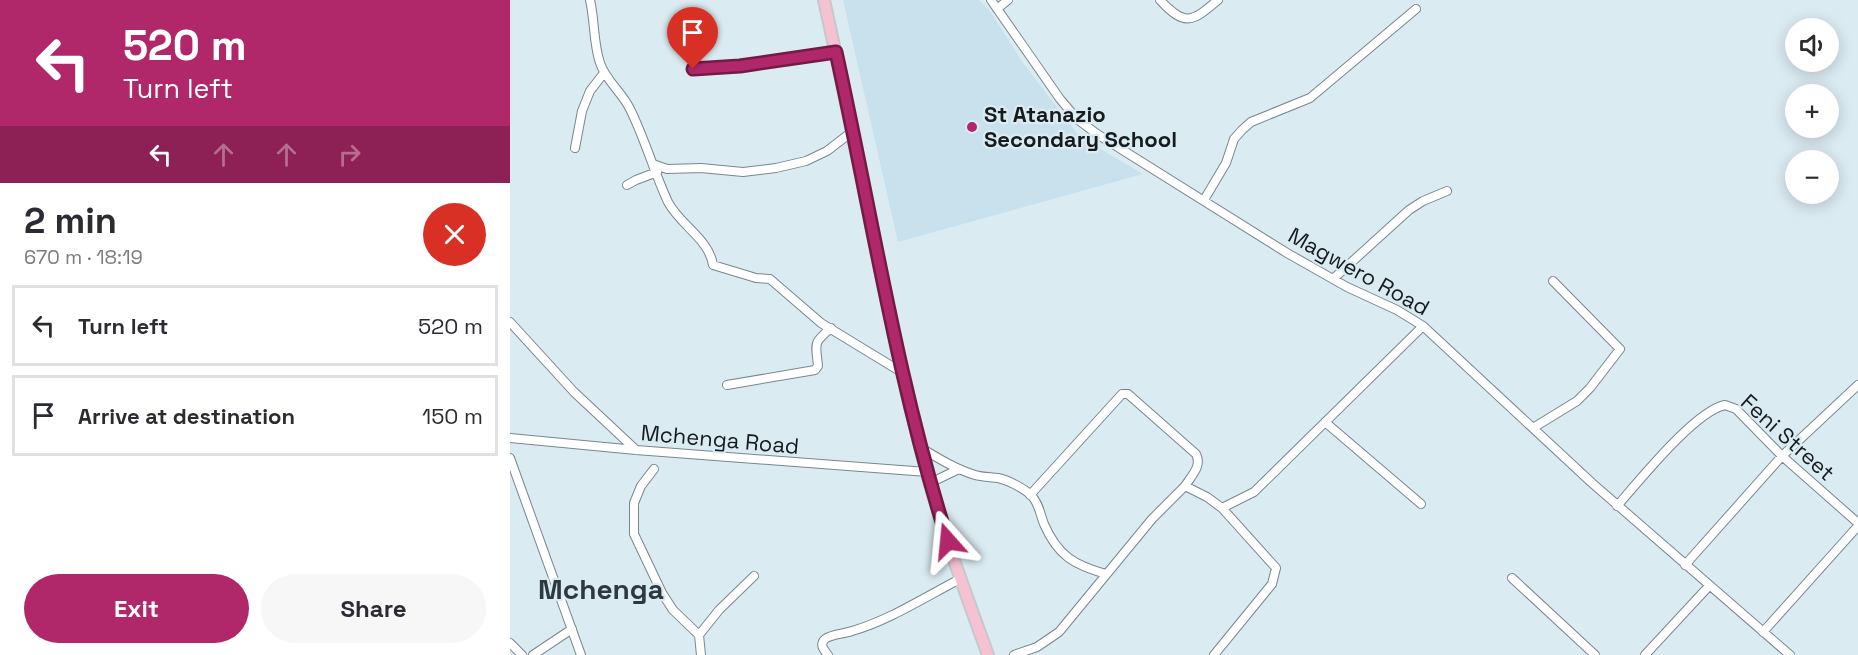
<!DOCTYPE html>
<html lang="en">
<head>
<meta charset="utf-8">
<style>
  :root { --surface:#fff; --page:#f7f7f7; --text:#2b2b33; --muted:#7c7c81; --line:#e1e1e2; --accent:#b1286a }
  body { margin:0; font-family:"Space Grotesk",sans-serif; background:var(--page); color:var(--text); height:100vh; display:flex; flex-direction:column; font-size:22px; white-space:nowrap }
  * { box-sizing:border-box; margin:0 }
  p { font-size:20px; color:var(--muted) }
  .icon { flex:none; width:33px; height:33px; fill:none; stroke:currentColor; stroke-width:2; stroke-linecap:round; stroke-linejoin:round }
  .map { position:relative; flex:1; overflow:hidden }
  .side { display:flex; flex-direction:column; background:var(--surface); width:510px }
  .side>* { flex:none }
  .banner { background:#b1286a; color:#fff; overflow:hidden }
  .buttons { position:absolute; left:1275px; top:18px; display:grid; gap:12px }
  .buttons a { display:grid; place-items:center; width:54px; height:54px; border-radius:50%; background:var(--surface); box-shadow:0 3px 15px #0003; font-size:30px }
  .pin { position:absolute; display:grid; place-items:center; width:51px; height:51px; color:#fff; margin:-62px -26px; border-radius:50% 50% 50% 0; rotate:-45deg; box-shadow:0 0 6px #0007 }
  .pin .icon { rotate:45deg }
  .me { position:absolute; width:66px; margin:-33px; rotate:342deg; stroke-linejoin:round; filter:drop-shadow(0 0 4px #0008) }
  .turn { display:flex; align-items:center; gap:21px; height:126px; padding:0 24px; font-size:27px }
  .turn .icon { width:78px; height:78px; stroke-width:2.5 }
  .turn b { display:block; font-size:42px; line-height:51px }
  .lanes { display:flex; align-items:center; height:57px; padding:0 24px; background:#0003; justify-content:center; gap:30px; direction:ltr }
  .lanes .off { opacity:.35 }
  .round { display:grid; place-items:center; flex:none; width:63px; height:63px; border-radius:32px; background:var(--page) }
  .overview { display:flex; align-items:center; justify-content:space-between; height:102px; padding:0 24px }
  h1 { font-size:36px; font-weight:700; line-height:45px }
  .action { display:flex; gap:12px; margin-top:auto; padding:12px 24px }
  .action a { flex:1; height:69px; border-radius:36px; background:var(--accent); color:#fff; font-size:24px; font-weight:700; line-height:69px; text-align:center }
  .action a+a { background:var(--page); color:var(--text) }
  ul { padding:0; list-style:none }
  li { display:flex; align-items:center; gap:18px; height:81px; margin:0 12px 9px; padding:0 12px; border:3px solid var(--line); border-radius:0px }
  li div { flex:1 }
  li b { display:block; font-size:22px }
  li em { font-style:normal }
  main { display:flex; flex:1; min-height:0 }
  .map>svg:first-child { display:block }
  .built { fill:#c9e1ec }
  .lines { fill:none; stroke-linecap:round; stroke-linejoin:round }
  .minor-casing { stroke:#78878d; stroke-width:10 }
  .highway-casing { stroke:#c7c8c9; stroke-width:14 }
  .minor { stroke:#fff; stroke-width:8 }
  .highway { stroke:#f6c1d3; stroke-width:10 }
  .route-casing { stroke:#731a45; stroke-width:15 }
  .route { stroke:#b1286a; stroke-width:10 }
  .poi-dot { fill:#b1286a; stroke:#dbebf2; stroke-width:2 }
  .labels { text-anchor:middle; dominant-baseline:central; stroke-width:4.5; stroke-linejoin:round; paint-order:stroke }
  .poi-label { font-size:22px; font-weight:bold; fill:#151b1e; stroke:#dbebf2; text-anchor:start }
  .street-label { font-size:22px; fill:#151b1e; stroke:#dbebf2 }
  .district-label { font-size:28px; font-weight:bold; fill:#2d393f; stroke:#dbebf2 }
</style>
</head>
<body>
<main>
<section class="side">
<div class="banner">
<div class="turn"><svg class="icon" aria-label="left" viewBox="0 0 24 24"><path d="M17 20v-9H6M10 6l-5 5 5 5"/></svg><div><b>520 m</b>Turn left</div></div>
<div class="lanes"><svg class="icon" aria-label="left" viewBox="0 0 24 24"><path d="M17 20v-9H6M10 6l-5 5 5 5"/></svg><svg class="icon off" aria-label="ahead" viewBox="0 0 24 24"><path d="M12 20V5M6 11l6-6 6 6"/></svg><svg class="icon off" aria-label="ahead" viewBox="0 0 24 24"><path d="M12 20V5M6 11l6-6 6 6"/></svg><svg class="icon off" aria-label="right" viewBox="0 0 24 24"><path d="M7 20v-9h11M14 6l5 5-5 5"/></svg></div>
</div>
<div class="overview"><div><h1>2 min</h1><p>670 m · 18:19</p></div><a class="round" style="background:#d93025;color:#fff"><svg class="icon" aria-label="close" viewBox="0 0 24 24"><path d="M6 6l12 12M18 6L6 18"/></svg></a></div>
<ul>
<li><svg class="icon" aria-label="left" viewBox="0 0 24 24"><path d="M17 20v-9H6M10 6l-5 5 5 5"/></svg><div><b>Turn left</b></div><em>520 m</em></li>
<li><svg class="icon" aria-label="arrive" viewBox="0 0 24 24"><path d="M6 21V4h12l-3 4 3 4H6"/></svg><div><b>Arrive at destination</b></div><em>150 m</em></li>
</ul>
<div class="action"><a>Exit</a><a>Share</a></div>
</section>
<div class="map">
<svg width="1348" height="655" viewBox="0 0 1348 655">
  <rect width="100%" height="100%" fill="#dbebf2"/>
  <path class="built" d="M333 0H469L480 11 513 63 570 137 633 174 388 242Z"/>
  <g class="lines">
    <g class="minor-casing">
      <path id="minor" d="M80 0C85 21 83 42 90 63 96 81 112 92 120 109 135 139 144 172 158 202 170 225 199 239 203 265L246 278 260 279 311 323 393 373
        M481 0 550 99 567 119 587 134 777 253 837 287 887 310 913 326 1082 483 1280 655
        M650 0C675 27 682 22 708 0
        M487 9 498 0
        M183 69 230 66 326 52
        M65 148 72 111 80 91 94 73
        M143 164 157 169 191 168 233 172 266 168 296 161 317 151 343 131
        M117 185 126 180 147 172
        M694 200 716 163 724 139 732 130 741 122 800 98 906 9
        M823 279 899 210 913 201 937 191
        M0 322 64 392 126 450
        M217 385 305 370 308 366C306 343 302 344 321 328
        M815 422 911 504
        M1023 428 1067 401 1080 388 1110 349 1043 281
        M0 438 126 450 417 472
        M411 448C428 458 445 469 465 475 472 477 480 477 488 478 498 480 513 488 521 495 529 503 530 514 534 524 548 556 564 565 596 574
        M0 458 71 655
        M144 469 131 486 124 503V534L152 593 163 610 189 635
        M420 483 449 469
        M520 495 612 394H618L686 454C692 466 682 475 675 486
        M1107 506C1129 481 1185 411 1215 405L1226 409 1272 456 1348 523
        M1175 565 1272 456 1348 385
        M1002 578 1085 655
        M1253 632 1348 526
        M0 643 12 655
        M23 655 62 629
        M191 655 189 635 209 610 244 576
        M318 655C314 650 309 645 315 639 321 634 334 634 342 631 380 620 415 597 450 579
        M504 655 527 647 549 632 642 519 675 486 697 497 712 508 744 492 913 326
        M704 655 762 584 766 568 712 508
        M1135 655 1199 586"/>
    </g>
    <g class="highway-casing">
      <path id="highway" d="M314 0C349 157 376 315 416 470 433 533 456 594 478 655"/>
    </g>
    <use href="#minor" class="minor"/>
    <use href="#highway" class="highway"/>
  </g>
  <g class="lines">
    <g class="route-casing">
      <path id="route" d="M183 69 230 66 326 52C362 215 387 382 438 541"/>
    </g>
    <use href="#route" class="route"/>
  </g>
  <circle class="poi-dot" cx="462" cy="127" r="6"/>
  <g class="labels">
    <g class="poi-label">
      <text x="474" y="114">St Atanazio<tspan x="474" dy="25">Secondary School</tspan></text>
    </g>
    <g class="street-label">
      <text transform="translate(849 271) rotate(29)">Magwero Road</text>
      <text transform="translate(1278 437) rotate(42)">Feni Street</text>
      <text transform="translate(210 439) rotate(5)">Mchenga Road</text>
    </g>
    <g class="district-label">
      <text x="91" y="589">Mchenga</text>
    </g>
  </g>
</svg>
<div class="buttons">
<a><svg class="icon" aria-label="sound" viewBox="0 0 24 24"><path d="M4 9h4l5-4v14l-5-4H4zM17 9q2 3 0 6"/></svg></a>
<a>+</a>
<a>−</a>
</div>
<div class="pin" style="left:183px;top:69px;background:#d93025"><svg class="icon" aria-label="arrive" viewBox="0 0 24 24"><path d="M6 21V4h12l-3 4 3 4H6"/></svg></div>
<svg class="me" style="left:438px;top:541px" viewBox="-20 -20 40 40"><path d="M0-17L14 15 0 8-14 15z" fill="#b1286a" stroke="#fff" stroke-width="4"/></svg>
</div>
</main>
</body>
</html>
